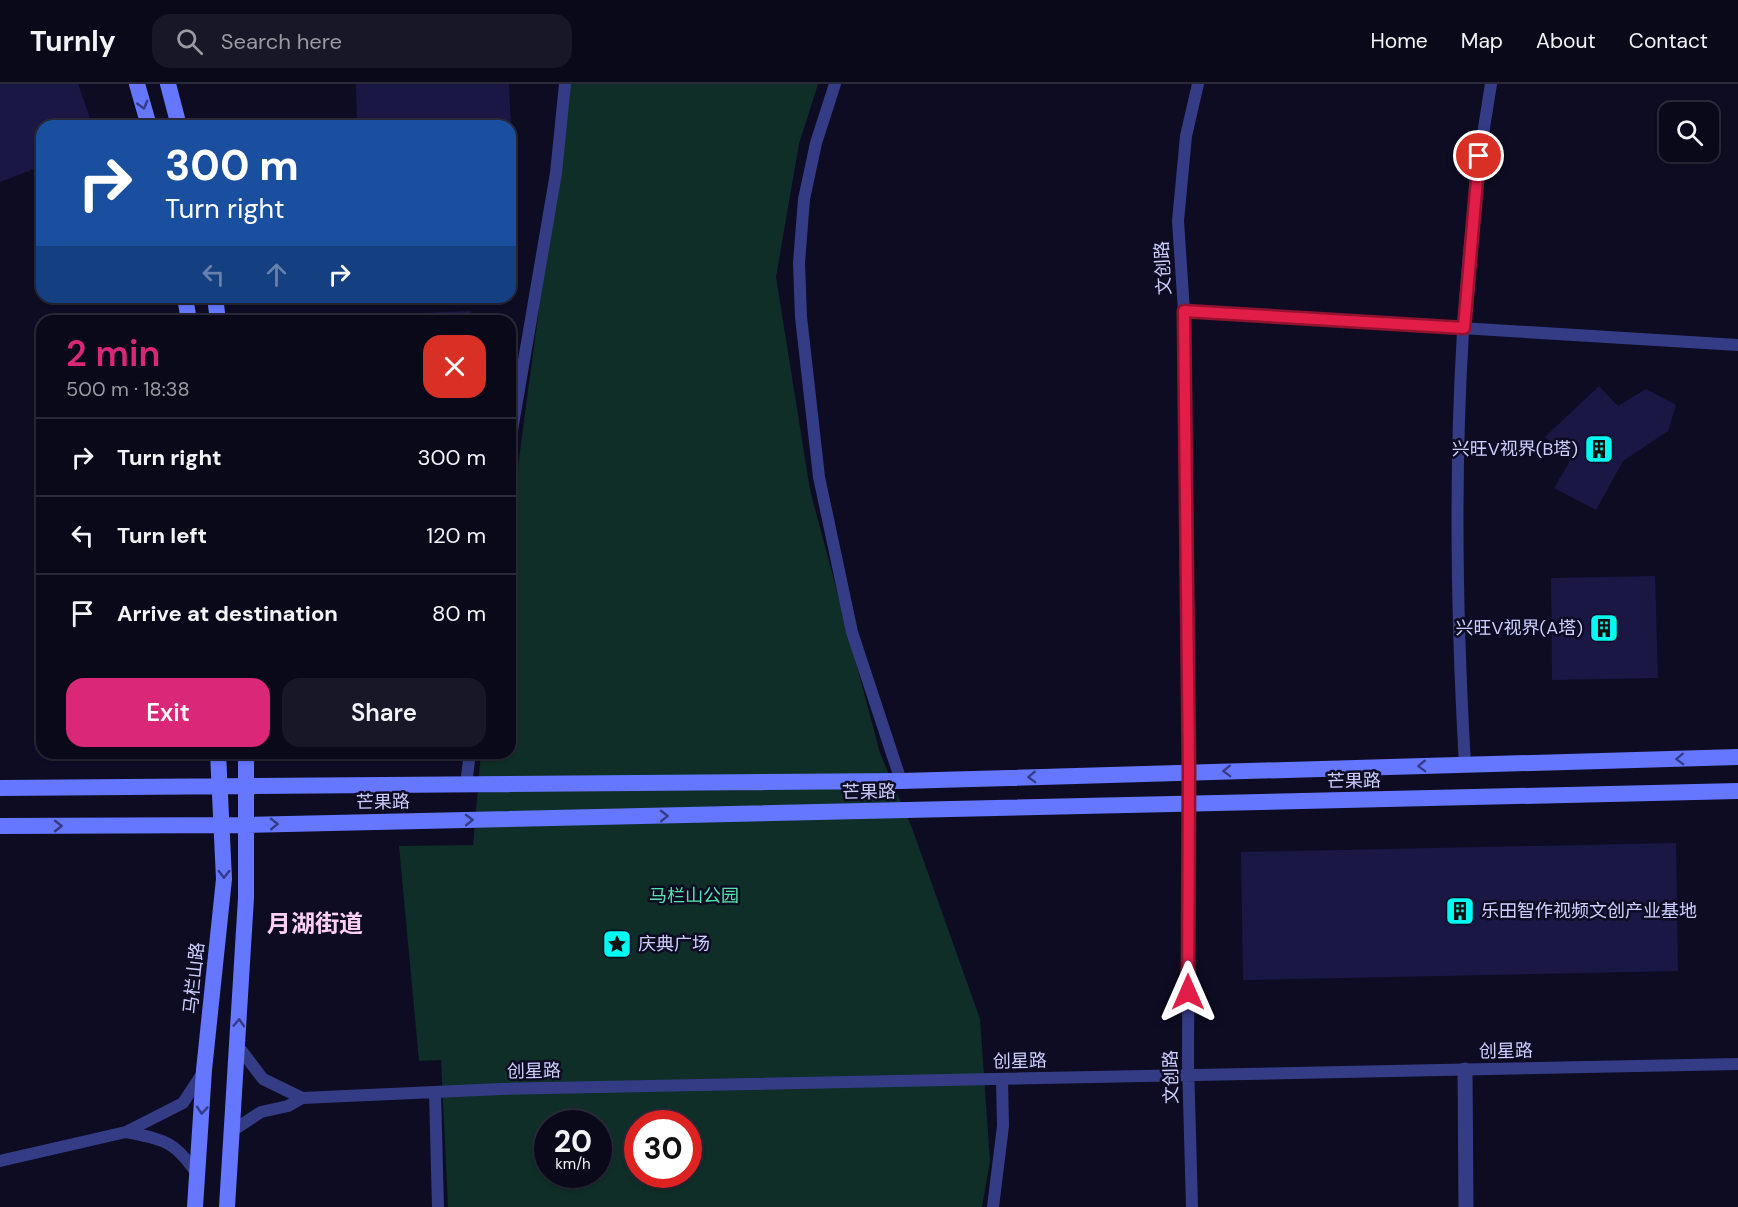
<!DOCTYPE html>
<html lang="en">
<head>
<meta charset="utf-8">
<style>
  :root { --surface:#0a091a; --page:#181727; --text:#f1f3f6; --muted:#999aa2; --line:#2a2a39; --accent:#db2777 }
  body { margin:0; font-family:"DM Sans","Noto Sans SC",sans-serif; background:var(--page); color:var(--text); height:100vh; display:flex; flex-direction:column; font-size:22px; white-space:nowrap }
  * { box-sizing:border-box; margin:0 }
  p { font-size:20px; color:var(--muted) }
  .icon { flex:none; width:33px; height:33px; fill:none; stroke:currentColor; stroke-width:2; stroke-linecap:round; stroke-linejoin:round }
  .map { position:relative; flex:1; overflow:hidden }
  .drawer { position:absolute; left:36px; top:231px; width:480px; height:444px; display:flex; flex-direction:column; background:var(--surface); border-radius:18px; box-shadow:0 2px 4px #0004,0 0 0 2px var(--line) }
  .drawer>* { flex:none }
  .banner { position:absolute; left:36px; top:36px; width:480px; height:183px; border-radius:18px; box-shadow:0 2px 4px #0004,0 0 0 2px var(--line); background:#1a4fa0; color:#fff; overflow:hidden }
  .buttons { position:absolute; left:1659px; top:18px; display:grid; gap:12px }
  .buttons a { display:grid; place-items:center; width:60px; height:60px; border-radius:12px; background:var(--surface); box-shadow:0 2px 4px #0004,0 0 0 2px var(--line); font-size:30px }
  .speed { position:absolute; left:534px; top:1026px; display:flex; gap:12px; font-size:30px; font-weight:700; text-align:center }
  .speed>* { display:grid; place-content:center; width:78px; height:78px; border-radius:50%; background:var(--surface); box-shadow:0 2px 4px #0004,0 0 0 2px var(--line); line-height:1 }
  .speed small { font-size:15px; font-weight:400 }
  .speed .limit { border:9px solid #d22; background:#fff; color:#111 }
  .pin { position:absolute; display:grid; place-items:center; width:51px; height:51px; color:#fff; margin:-26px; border:3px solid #fff; border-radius:50%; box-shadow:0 2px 6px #0007 }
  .me { position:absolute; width:66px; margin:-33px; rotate:0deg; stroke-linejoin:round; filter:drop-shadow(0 0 4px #0008) }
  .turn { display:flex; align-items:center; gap:21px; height:126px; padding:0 30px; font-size:27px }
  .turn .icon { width:78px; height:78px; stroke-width:2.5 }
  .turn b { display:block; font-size:42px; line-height:51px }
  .lanes { display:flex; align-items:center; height:57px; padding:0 30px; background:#0003; justify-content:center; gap:30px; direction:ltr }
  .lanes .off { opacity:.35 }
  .round { display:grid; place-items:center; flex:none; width:63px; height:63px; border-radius:18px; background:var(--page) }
  .overview { display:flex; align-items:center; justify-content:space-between; height:102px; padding:0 30px }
  h1 { font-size:36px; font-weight:600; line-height:45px; color:var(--accent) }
  .cta { display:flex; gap:12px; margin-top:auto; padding:12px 30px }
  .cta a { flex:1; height:69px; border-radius:18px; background:var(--accent); color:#fff; font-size:24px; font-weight:600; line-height:69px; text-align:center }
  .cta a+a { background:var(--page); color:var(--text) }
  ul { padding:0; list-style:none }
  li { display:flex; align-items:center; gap:18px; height:78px; padding:0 30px; border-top:2px solid var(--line) }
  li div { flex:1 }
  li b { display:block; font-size:22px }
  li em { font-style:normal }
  header { display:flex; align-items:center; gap:36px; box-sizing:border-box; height:84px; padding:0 30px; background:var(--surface); border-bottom:2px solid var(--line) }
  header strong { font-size:28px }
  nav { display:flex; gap:33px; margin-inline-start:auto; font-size:21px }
  .search { width:420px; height:54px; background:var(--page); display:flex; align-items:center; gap:15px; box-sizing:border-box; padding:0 21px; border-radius:18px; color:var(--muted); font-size:22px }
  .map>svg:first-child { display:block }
  .green { fill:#0f2e28; fill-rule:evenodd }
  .building { fill:#1a1745 }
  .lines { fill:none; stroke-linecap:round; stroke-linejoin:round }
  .minor { stroke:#343c86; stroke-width:12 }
  .tertiary { stroke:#343c86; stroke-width:15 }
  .secondary { stroke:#6576ff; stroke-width:16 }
  .oneway { stroke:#353c86 }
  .route-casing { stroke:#92132f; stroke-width:15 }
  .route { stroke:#e11d48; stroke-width:10 }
  .labels { text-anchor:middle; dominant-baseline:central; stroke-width:5; stroke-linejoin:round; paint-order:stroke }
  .street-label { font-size:18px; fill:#cecfff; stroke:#0d0c23 }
  .poi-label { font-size:18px; fill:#cecfff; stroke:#0d0c23; text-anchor:end }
  .park-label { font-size:18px; fill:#52e7ae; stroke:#0d0c23 }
  .district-label { font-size:24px; font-weight:bold; fill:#ffd0f4; stroke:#0d0c23 }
</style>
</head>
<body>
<header>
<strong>Turnly</strong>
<div class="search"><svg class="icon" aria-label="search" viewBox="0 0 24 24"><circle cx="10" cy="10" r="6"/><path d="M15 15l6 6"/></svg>Search here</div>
<nav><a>Home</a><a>Map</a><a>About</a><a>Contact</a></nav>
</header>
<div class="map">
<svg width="1738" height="1123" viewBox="0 0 1738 1123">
  <rect width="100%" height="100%" fill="#0d0c23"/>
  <path class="green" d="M569 0H818L799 60 776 193 810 406 880 669 912 744 980 935 990 1077 982 1123H448L441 976 419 977 399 762 473 761 481 669H510V442ZM548 1040H598V1090H548ZM638 1040H688V1090H638Z"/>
  <path class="building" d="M0 0H78L93 42H42V82L0 98Z
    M356 0H509L511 42H357Z
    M471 227V237H421V229Z
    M1599 302 1618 322 1646 305 1676 321 1668 347 1623 377 1596 426 1554 404 1570 377 1545 353Z
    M1655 492 1658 594 1552 596 1551 494Z
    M1676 759 1678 887 1243 896 1241 768Z"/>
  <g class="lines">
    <path class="minor" d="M835 0 816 59 804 115 799 179 801 233 819 393 852 548 901 697
      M1184 227 1738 261
      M510 358 556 89 565 0
      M1465 681C1452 455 1453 223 1491 0
      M466 700 470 669
      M238 962 263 995 302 1014 501 1005 1738 980
      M435 1008 438 1123
      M232 1047 261 1028 288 1022 302 1014
      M126 1048C164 1056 174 1056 197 1090
      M0 1077 126 1048 183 1019 202 990
      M993 1123 1003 1042 1002 995
      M1192 1123 1188 978 1189 688 1184 227 1178 137 1186 52 1198 0"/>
    <path class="tertiary" d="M1465 986 1466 1123"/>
    <path class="secondary" d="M137 0 149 42
      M168 0 179 42
      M185 213 189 237
      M215 213 218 237
      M0 704 901 697 1738 673
      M0 742 248 741 1738 707
      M195 1123 204 986 224 795 218 669
      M227 1123 246 814V669"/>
  </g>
  <defs><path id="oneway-chevron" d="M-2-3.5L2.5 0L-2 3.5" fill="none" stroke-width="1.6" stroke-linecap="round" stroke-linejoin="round" transform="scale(1.5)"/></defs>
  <g class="oneway">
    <use href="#oneway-chevron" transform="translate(143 21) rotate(75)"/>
    <use href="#oneway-chevron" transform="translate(1680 675) rotate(178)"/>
    <use href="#oneway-chevron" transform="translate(1422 682) rotate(178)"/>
    <use href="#oneway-chevron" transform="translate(1227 687) rotate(178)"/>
    <use href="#oneway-chevron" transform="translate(1032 693) rotate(178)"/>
    <use href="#oneway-chevron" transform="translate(664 732) rotate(-1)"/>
    <use href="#oneway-chevron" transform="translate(469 736) rotate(-1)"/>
    <use href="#oneway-chevron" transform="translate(274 740) rotate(-1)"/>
    <use href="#oneway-chevron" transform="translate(58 742)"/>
    <use href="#oneway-chevron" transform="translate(224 790) rotate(90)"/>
    <use href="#oneway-chevron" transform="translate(239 939) rotate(-87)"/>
    <use href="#oneway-chevron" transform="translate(202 1026) rotate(94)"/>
  </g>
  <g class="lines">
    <g class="route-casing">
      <path id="route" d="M1188 908 1189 688 1184 227 1464 244 1479 72"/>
    </g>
    <use href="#route" class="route"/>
  </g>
  <defs>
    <g id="building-square" transform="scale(1.5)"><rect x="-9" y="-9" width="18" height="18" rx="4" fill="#00f9f1" stroke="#0d0c23"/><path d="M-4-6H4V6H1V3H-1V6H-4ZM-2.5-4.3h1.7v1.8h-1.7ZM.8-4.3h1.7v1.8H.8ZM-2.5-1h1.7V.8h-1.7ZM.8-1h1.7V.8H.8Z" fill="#111"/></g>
    <g id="sight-square" transform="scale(1.5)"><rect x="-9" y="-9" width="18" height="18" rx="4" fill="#00f9f1" stroke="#0d0c23"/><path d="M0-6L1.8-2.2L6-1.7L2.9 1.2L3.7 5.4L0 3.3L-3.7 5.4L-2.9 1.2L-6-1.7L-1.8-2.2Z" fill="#111"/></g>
  </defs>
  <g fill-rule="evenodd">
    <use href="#building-square" x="1599" y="365"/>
    <use href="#building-square" x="1604" y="544"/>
    <use href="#building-square" x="1460" y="827"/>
    <use href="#sight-square" x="617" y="860"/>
  </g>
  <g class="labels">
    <g class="street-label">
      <text transform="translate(1163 184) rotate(-93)">文创路</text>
      <text transform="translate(1354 697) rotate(-1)">芒果路</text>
      <text transform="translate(869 708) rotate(-1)">芒果路</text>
      <text transform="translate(383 718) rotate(-1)">芒果路</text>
      <text transform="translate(194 894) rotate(-84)">马栏山路</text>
      <text transform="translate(1506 967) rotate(-1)">创星路</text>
      <text transform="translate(1020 977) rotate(-1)">创星路</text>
      <text transform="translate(534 987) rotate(-1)">创星路</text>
      <text transform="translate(1171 993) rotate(-91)">文创路</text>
    </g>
    <g class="poi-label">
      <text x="1578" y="365">兴旺V视界(B塔)</text>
      <text x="1583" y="544">兴旺V视界(A塔)</text>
      <text x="1481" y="827" text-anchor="start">乐田智作视频文创产业基地</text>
      <text x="638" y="860" text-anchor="start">庆典广场</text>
    </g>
    <g class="park-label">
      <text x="694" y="812">马栏山公园</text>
    </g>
    <g class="district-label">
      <text x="315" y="839">月湖街道</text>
    </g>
  </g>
</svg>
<div class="buttons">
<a><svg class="icon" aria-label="search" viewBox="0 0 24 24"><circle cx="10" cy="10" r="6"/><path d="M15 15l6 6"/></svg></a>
</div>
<div class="speed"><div>20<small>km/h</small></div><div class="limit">30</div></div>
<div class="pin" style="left:1479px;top:72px;background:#d93025"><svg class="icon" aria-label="arrive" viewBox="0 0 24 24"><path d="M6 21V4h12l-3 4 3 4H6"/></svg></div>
<svg class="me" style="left:1188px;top:908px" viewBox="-20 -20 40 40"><path d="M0-17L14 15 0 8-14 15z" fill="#e11d48" stroke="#fff" stroke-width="4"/></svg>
<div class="banner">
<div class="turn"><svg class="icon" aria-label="right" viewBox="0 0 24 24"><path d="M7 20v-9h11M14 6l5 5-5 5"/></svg><div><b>300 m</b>Turn right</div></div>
<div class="lanes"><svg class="icon off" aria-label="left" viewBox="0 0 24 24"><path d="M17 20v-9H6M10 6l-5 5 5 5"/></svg><svg class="icon off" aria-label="ahead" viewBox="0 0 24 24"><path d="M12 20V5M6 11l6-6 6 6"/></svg><svg class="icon" aria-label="right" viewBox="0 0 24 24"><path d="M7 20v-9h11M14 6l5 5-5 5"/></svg></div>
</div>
<section class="drawer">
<div class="overview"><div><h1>2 min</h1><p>500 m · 18:38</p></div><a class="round" style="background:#d93025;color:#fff"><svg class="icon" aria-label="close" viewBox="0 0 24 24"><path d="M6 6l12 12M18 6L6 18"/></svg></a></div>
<ul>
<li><svg class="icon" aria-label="right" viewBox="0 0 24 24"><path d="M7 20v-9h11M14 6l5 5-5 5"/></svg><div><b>Turn right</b></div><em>300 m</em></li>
<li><svg class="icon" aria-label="left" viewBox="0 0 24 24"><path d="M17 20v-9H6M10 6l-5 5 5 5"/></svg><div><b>Turn left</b></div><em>120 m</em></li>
<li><svg class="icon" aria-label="arrive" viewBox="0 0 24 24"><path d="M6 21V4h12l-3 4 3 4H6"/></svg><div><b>Arrive at destination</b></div><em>80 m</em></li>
</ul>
<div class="cta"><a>Exit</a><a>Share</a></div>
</section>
</div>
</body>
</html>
